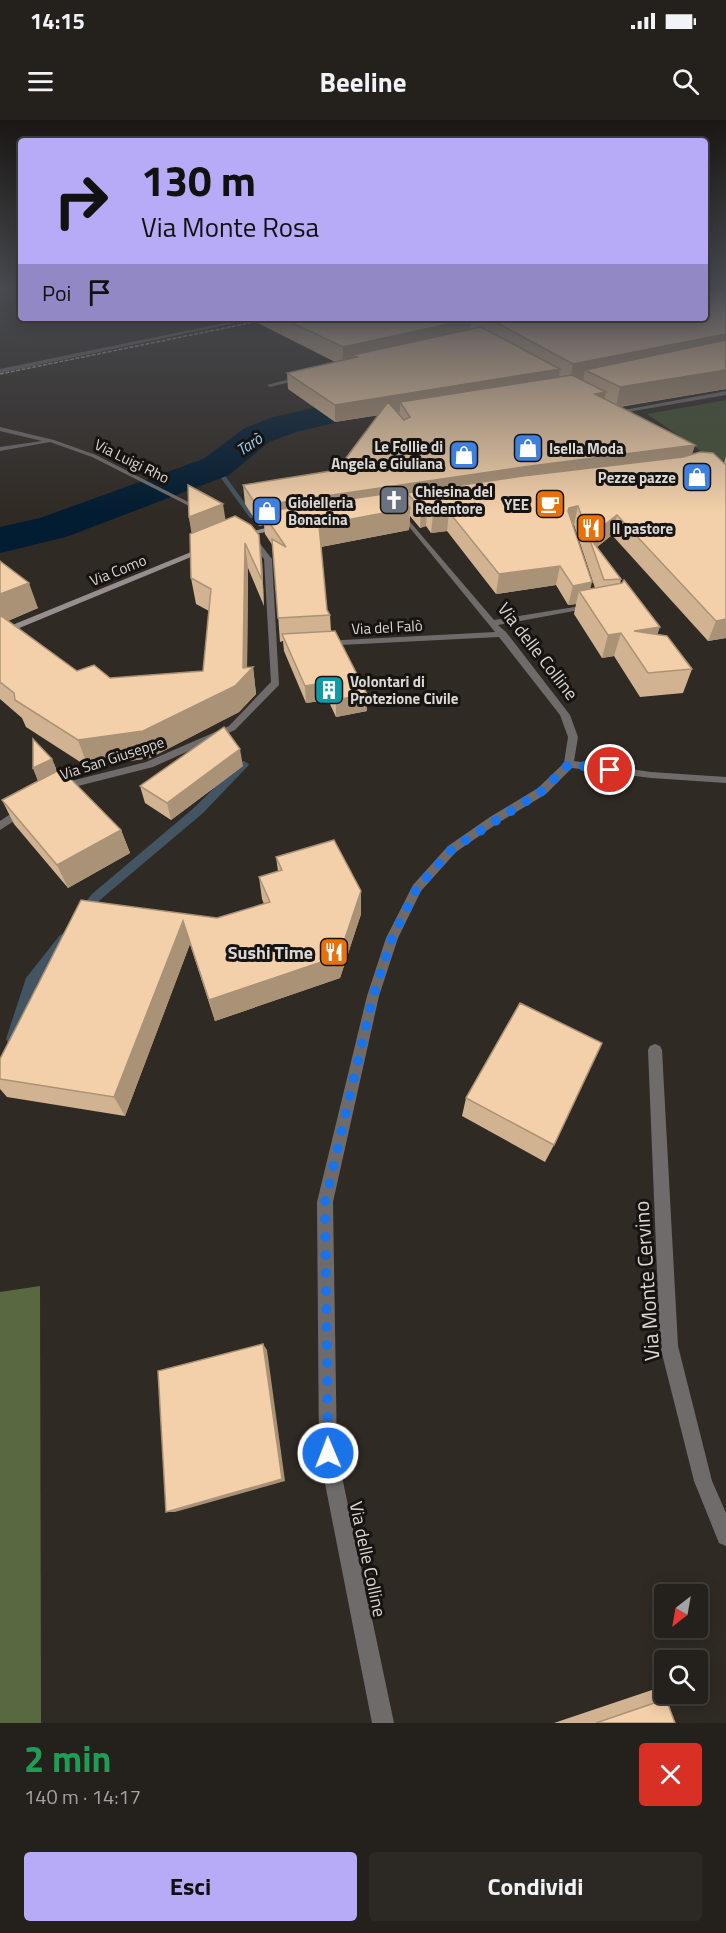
<!DOCTYPE html>
<html lang="it">
<head>
<meta charset="utf-8">
<style>
  :root { --surface:#24201b; --page:#2c2824; --text:#f1f3f6; --muted:#a3a3a3; --line:#413e3a; --accent:#b7abf7 }
  body { margin:0; font-family:"Titillium Web",sans-serif; background:var(--page); color:var(--text); height:100vh; display:flex; flex-direction:column; font-size:22px; white-space:nowrap }
  * { box-sizing:border-box; margin:0 }
  p { font-size:20px; color:var(--muted) }
  .icon { flex:none; width:33px; height:33px; fill:none; stroke:currentColor; stroke-width:2; stroke-linecap:round; stroke-linejoin:round }
  .map { position:relative; height:1603px; overflow:hidden }
  .drawer { display:flex; flex-direction:column; background:var(--surface); flex:1 }
  .drawer>* { flex:none }
  .banner { position:absolute; left:18px; top:18px; width:690px; height:183px; border-radius:6px; box-shadow:0 3px 15px #0003,0 0 0 2px var(--line); background:#b7abf7; color:#111; overflow:hidden }
  .needle { width:39px; rotate:211deg }
  .tools { position:absolute; left:654px; top:1464px; display:grid; gap:12px }
  .tools a { display:grid; place-items:center; width:54px; height:54px; border-radius:6px; background:var(--surface); box-shadow:0 3px 15px #0003,0 0 0 2px var(--line); font-size:30px }
  .pin { position:absolute; display:grid; place-items:center; width:51px; height:51px; color:#fff; margin:-26px; border:3px solid #fff; border-radius:50%; box-shadow:0 2px 6px #0007 }
  .me { position:absolute; width:66px; margin:-33px; rotate:359deg; stroke-linejoin:round; filter:drop-shadow(0 0 4px #0008) }
  .turn { display:flex; align-items:center; gap:21px; height:126px; padding:0 24px; font-size:27px }
  .turn .icon { width:78px; height:78px; stroke-width:2.5 }
  .turn b { display:block; font-size:42px; line-height:51px }
  .then { display:flex; align-items:center; height:57px; padding:0 24px; background:#0003; gap:12px; font-size:22px }
  .round { display:grid; place-items:center; flex:none; width:63px; height:63px; border-radius:6px; background:var(--page) }
  .summary { display:flex; align-items:center; justify-content:space-between; height:102px; padding:0 24px }
  h1 { font-size:36px; font-weight:700; line-height:45px; color:#1e9e55 }
  .primary-button { display:flex; gap:12px; margin-top:auto; padding:12px 24px }
  .primary-button a { flex:1; height:69px; border-radius:6px; background:var(--accent); color:#111; font-size:24px; font-weight:700; line-height:69px; text-align:center }
  .primary-button a+a { background:var(--page); color:var(--text) }
  .status { display:flex; justify-content:space-between; align-items:center; height:42px; padding:0 30px; background:var(--surface); direction:ltr }
  .status svg { height:16px; fill:currentColor }
  header { display:flex; justify-content:space-between; align-items:center; height:78px; padding:0 24px; background:var(--surface); font-size:27px; font-weight:700 }
  .map>svg:first-child { display:block }
  .green { fill:#435033 }
  .forest { fill:#586941 }
  .lines { fill:none; stroke-linecap:round; stroke-linejoin:round }
  .stream { fill:#435462; fill-rule:evenodd }
  .river { fill:#021c31; fill-rule:evenodd }
  .street { fill:#706b6b; fill-rule:evenodd }
  .secondary { fill:#978f8f; fill-rule:evenodd }
  .rail { stroke:#b0aba7; stroke-width:1.5; stroke-dasharray:4 1.5; stroke-linecap:butt }
  .wall { fill:#d1b391; fill-rule:evenodd }
  .shaded-wall { fill:#aa9276 }
  .building { fill:#f3d0a9; stroke:#aa9276; stroke-width:1.5 }
  .route { stroke:#1a73e8; stroke-width:10; stroke-dasharray:0 18 }
  .labels { text-anchor:middle; dominant-baseline:central; stroke-width:6; stroke-linejoin:round; paint-order:stroke }
  .far-poi-label { font-size:15px; font-weight:bold; fill:#dcd8d4; stroke:#161311; text-anchor:start }
  .far-street-label { font-size:15px; fill:#dcd8d4; stroke:#161311 }
  .far-water-label { font-size:16px; font-style:italic; fill:#9ecdf5; stroke:#161311 }
  .street-label { font-size:18px; fill:#dcd8d4; stroke:#161311 }
  .poi-label { font-size:18px; font-weight:bold; fill:#dcd8d4; stroke:#161311; text-anchor:end }
  .near-street-label { font-size:21px; fill:#dcd8d4; stroke:#161311 }
</style>
</head>
<body>
<div class="status"><b>14:15</b><svg viewBox="0 0 49 12"><path d="M0 12V9h3v3zM5 12V6h3v6zM10 12V3h3v9zM15 12V0h3v12zM26 1h20v11H26zM47 4h2v5h-2z"/></svg></div>
<header><svg class="icon" aria-label="menu" viewBox="0 0 24 24"><path d="M4 6h16M4 12h16M4 18h16"/></svg>Beeline<svg class="icon" aria-label="search" viewBox="0 0 24 24"><circle cx="10" cy="10" r="6"/><path d="M15 15l6 6"/></svg></header>
<div class="map">
<svg width="726" height="1603" viewBox="0 0 726 1603">
  <rect width="100%" height="100%" fill="#302a24"/>
  <path class="green" d="M726 280V341L714 340 647 294Z"/>
  <path class="forest" d="M40 1166 41 1603H0V1172Z"/>
  <g class="lines">
    <path class="stream" d="M214 346H218L255 397 254 398H250L213 347Z
      M244 641 249 644 248 646 203 693 100 780 86 798H78L76 795 78 792 92 774 195 687 240 642Z
      M64 813 68 815 70 818 37 864 18 923 13 925 8 923 6 919 26 858 60 815Z"/>
    <path class="river" d="M416 265 427 267 432 274 427 281 296 312 269 322 229 355 66 417 0 433V407L40 398 203 339 245 308 273 297Z"/>
    <path class="street" d="M249 198H258L0 253V249Z
      M301 256 303 259 270 267 267 265Z
      M726 271V275L616 294 613 292Z
      M0 307 54 320 96 335 206 391 201 392 92 337 50 322 0 331V327L42 321 0 311Z
      M399 389 494 500 593 484 594 486 590 488 498 505 506 512 570 595 578 617 574 641 651 652 726 657V663L651 658 572 648 546 674 498 703 456 732 421 771 398 818 379 876 333 1082 337 1333 394 1603H372L319 1333 317 1082 367 876 386 818 413 765 448 726 490 697 538 668 564 643 568 617 560 595 499 517 321 526V522L324 521 495 512 397 392 396 391Z
      M248 416H254L272 439 279 565 235 610 153 647 78 666 60 674 56 672 55 670 71 661 146 642 229 606 271 562 264 439 248 420Z
      M24 685 29 689 28 692 0 710V701Z
      M655 924 660 926 662 930 678 1226 712 1361 726 1393V1426L719 1423 694 1361 660 1226 648 930 650 926Z"/>
    <path class="secondary" d="M279 405 283 407 282 409 240 417 236 415Z
      M201 428 208 430 0 516V510Z"/>
    <path class="rail" d="M0 254 274 198"/>
  </g>
  <path class="wall" d="M705 168H726V269L620 287 695 325 692 334 724 343 726 336V518L708 521 612 415 597 427 621 459 620 464 657 515 692 549 683 573 640 577 614 536 602 538 574 494 576 484 568 485 556 465 496 474 447 411 431 413 426 406 420 408 410 396 409 410 321 427 327 490 330 495 331 511 367 591 336 597 328 580 306 583 284 531 283 521 280 522 273 426 265 414 264 405 259 406 245 384 243 365 337 350 378 295 335 302 288 269 287 253 335 242 254 201V198H705ZM573 405H574L595 468 590 469Z
    M189 397 226 400 262 440 264 486 248 448 247 548 253 547 256 574 239 592 150 638 88 647 26 607 22 598 0 579V441L38 488 8 501 77 551 110 558 203 551 209 491 196 484 191 458 192 413Z
    M52 639 57 651 121 710 130 733 68 768 14 704 2 680 38 661 33 648Z
    M243 646 171 700 145 683 140 666Z
    M276 737 361 771V794L340 858 215 901 190 824 125 996 7 977 0 969V939L217 798 264 784 262 779 259 757 278 751Z
    M466 978 554 1025 545 1042 462 996Z
    M652 1570 666 1579 675 1603H554Z"/>
  <path class="shaded-wall" d="M471 199 469 217 353 235V243L343 246V227Z
    M726 214V232L585 250 583 261 570 264 573 244Z
    M560 249 557 266 400 282V292L335 302V285Z
    M726 250V269L616 287 620 267Z
    M606 272 602 289 595 274Z
    M695 325 689 343 407 373V383L262 392 264 405 259 406 257 386 523 347Z
    M223 384 228 415 194 429 189 397Z
    M578 386 574 405 565 407 568 391 569 388Z
    M410 388 409 410 320 427 319 405Z
    M427 388 426 406 420 408 421 389Z
    M449 392 447 411 431 413 433 394Z
    M617 395 612 415 593 430 589 417Z
    M259 415 262 440 264 486 262 460Z
    M245 423 248 448 247 553 253 547 256 574 239 592 150 638 88 647 78 620 243 548Z
    M560 446 556 465 496 474 499 454Z
    M592 462 587 482 579 471 576 484 568 485 573 466Z
    M29 463 38 488 0 504V474Z
    M726 499V518L708 521 716 501Z
    M660 507 652 530 634 511Z
    M621 513 614 536 602 538 608 515Z
    M328 562V580L306 583 305 566Z
    M367 574V591L336 597V580Z
    M240 629 243 646 171 700 167 683Z
    M52 639 62 663 43 672 33 648Z
    M121 710 130 733 68 768 57 745Z
    M361 771V794L340 858 215 901 209 880Z
    M183 801 190 824 125 996 114 977Z
    M263 1224 267 1230 285 1361 175 1392H166Z"/>
  <path class="building" d="M705 168H709L710 170 726 171V214L573 244 488 198H705Z
    M282 198H467L471 199 343 227Z
    M481 207 560 249 335 285 287 253 357 237 353 235Z
    M726 220V250L620 267 585 250Z
    M572 255 606 272 595 274 695 325 523 347 257 386 243 365 337 350 388 282 404 300 410 297 400 282Z
    M700 332 713 333 726 345V499L716 501 617 395 589 417 621 459 604 460 578 386 569 388 568 391 592 462 573 466 560 446 499 454 449 392 433 394 427 388 421 389 407 373 523 356 683 337Z
    M188 365 223 384 189 397Z
    M397 372 410 388 319 405 327 490 330 495 278 498 272 419 286 427 262 392Z
    M235 396 251 405 259 415 262 460 245 423 243 548 253 547 235 566 143 611 78 620 15 580 14 573 0 562V495L77 551 94 545 110 558 203 551 211 469 191 458 190 414Z
    M0 441 29 463 0 474Z
    M624 460 660 507 634 511 667 516 692 549 648 553 621 513 608 515 579 471 622 463Z
    M335 511 367 574 336 580 328 562 305 566 282 514Z
    M224 607 240 629 167 683 140 666Z
    M33 619 52 639 33 648Z
    M61 649 121 710 57 745 2 680Z
    M334 720 361 771 339 836 209 880 183 801 114 977 0 959V939L81 780 217 798 270 782 259 757 282 750 276 737Z
    M520 883 602 923 554 1025 466 978Z
    M263 1224 282 1359 166 1392 158 1251Z
    M666 1579 675 1603H596Z"/>
  <linearGradient id="sky" x2="0" y2="1"><stop stop-color="#1a1714"/><stop offset="0.43" stop-color="#484a50"/><stop offset="1" stop-color="#484a50" stop-opacity="0"/></linearGradient>
  <rect width="726" height="393" fill="url(#sky)"/>
  <g class="lines">
    <path class="route" d="M328 1333 325 1082 373 876 392 818 417 768 452 729 542 671 569 644 610 650"/>
  </g>
  <defs>
    <g id="shop-square" transform="scale(1.5)"><rect x="-9" y="-9" width="18" height="18" rx="4" fill="#3f7fe0" stroke="#161311"/><path d="M-5-2.5h2.3a2.7 3.5 0 0 1 5.4 0H5L5.5 6h-11ZM-1.5-2.5h3a1.5 2.3 0 0 0-3 0Z" fill="#fff"/></g>
    <g id="church-square" transform="scale(1.5)"><rect x="-9" y="-9" width="18" height="18" rx="4" fill="#6b7280" stroke="#161311"/><path d="M-1.2-6h2.4v3.5h3.3v2.4h-3.3V6h-2.4V-.1h-3.3v-2.4h3.3Z" fill="#fff"/></g>
    <g id="cafe-square" transform="scale(1.5)"><rect x="-9" y="-9" width="18" height="18" rx="4" fill="#e8710a" stroke="#161311"/><path d="M-5.5-4.5H6V0H3Q3 3.5 0 3.5H-2.5Q-5.5 3.5-5.5 0ZM3-3.2v2h1.7v-2ZM-6 4.5H4V6H-6Z" fill="#fff"/></g>
    <g id="restaurant-square" transform="scale(1.5)"><rect x="-9" y="-9" width="18" height="18" rx="4" fill="#e8710a" stroke="#161311"/><path d="M-5-6h1v4h1v-4h1v4h1v-4h1v5L-1.5 .5V6h-2V.5L-5-1ZM5-6V6H3V1.5H1.5Q1.5-4 5-6Z" fill="#fff"/></g>
    <g id="building-square" transform="scale(1.5)"><rect x="-9" y="-9" width="18" height="18" rx="4" fill="#0f9aa8" stroke="#161311"/><path d="M-4-6H4V6H1V3H-1V6H-4ZM-2.5-4.3h1.7v1.8h-1.7ZM.8-4.3h1.7v1.8H.8ZM-2.5-1h1.7V.8h-1.7ZM.8-1h1.7V.8H.8Z" fill="#fff"/></g>
  </defs>
  <g fill-rule="evenodd">
    <use href="#shop-square" x="528" y="328"/>
    <use href="#shop-square" x="464" y="335"/>
    <use href="#shop-square" x="697" y="357"/>
    <use href="#church-square" x="394" y="380"/>
    <use href="#cafe-square" x="550" y="384"/>
    <use href="#shop-square" x="267" y="391"/>
    <use href="#restaurant-square" x="591" y="408"/>
    <use href="#building-square" x="329" y="570"/>
    <use href="#restaurant-square" x="334" y="832"/>
  </g>
  <g class="labels">
    <g class="far-poi-label">
      <text x="443" y="326" text-anchor="end">Le Follie di<tspan x="443" dy="17">Angela e Giuliana</tspan></text>
      <text x="549" y="328">Isella Moda</text>
      <text x="676" y="357" text-anchor="end">Pezze pazze</text>
      <text x="415" y="371">Chiesina del<tspan x="415" dy="17">Redentore</tspan></text>
      <text x="288" y="382">Gioielleria<tspan x="288" dy="17">Bonacina</tspan></text>
      <text x="529" y="384" text-anchor="end">YEE</text>
      <text x="612" y="408">Il pastore</text>
      <text x="350" y="561">Volontari di<tspan x="350" dy="17">Protezione Civile</tspan></text>
    </g>
    <g class="far-street-label">
      <text transform="translate(132 341) rotate(26)">Via Luigi Rho</text>
      <text transform="translate(118 450) rotate(-22)">Via Como</text>
      <text transform="translate(387 507) rotate(-3)">Via del Falò</text>
      <text transform="translate(112 638) rotate(-18)">Via San Giuseppe</text>
    </g>
    <g class="far-water-label">
      <text transform="translate(249 324) rotate(-34)">Tarò</text>
    </g>
    <g class="street-label">
      <text transform="translate(538 531) rotate(52)">Via delle Colline</text>
      <text transform="translate(368 1439) rotate(78)">Via delle Colline</text>
    </g>
    <g class="poi-label">
      <text x="313" y="832">Sushi Time</text>
    </g>
    <g class="near-street-label">
      <text transform="translate(646 1161) rotate(-94)">Via Monte Cervino</text>
    </g>
  </g>
</svg>
<div class="tools">
<a><svg class="needle" viewBox="-14 -14 28 28"><path d="M0-13l5 13h-10z" fill="#e53935"/><path d="M0 13l5-13h-10z" fill="#a3a3a3"/></svg></a>
<a><svg class="icon" aria-label="search" viewBox="0 0 24 24"><circle cx="10" cy="10" r="6"/><path d="M15 15l6 6"/></svg></a>
</div>
<div class="pin" style="left:610px;top:650px;background:#d93025"><svg class="icon" aria-label="arrive" viewBox="0 0 24 24"><path d="M6 21V4h12l-3 4 3 4H6"/></svg></div>
<svg class="me" style="left:328px;top:1333px" viewBox="-20 -20 40 40"><circle r="17" fill="#1a73e8" stroke="#fff" stroke-width="3"/><path d="M0-11L8 9 0 5-8 9z" fill="#fff"/></svg>
<div class="banner">
<div class="turn"><svg class="icon" aria-label="right" viewBox="0 0 24 24"><path d="M7 20v-9h11M14 6l5 5-5 5"/></svg><div><b>130 m</b>Via Monte Rosa</div></div>
<div class="then">Poi<svg class="icon" aria-label="arrive" viewBox="0 0 24 24"><path d="M6 21V4h12l-3 4 3 4H6"/></svg></div>
</div>
</div>
<section class="drawer">
<div class="summary"><div><h1>2 min</h1><p>140 m · 14:17</p></div><a class="round" style="background:#d93025;color:#fff"><svg class="icon" aria-label="close" viewBox="0 0 24 24"><path d="M6 6l12 12M18 6L6 18"/></svg></a></div>
<div class="primary-button"><a>Esci</a><a>Condividi</a></div>
</section>
</body>
</html>
